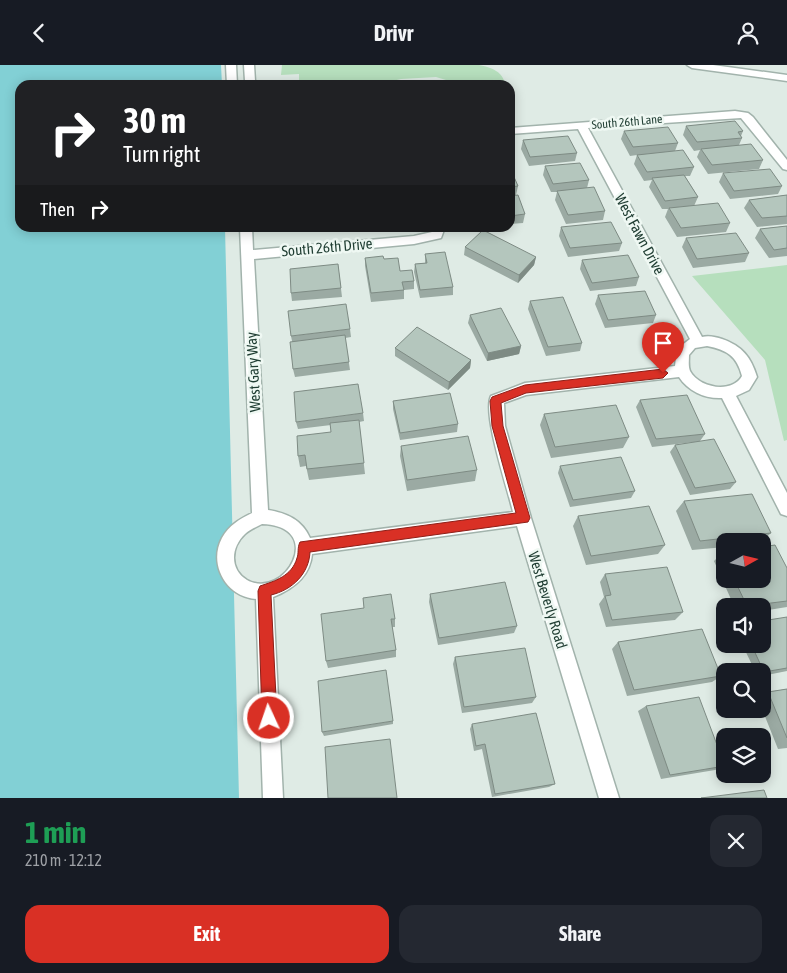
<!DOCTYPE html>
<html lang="en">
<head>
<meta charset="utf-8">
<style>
  :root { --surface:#171b24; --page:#242831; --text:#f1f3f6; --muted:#9ea1a6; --accent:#d93025 }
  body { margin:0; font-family:"Asap Condensed",sans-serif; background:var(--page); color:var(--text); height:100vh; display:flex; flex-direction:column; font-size:19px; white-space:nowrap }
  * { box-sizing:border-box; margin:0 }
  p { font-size:16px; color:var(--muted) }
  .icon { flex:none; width:28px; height:28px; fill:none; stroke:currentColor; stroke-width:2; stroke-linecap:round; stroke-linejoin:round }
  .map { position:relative; height:733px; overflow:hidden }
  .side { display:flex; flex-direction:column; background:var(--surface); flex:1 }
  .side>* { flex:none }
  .hud { position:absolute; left:15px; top:15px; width:500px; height:152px; border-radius:15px; box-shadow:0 2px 12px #0003; background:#202124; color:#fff; overflow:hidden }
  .needle { width:32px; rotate:82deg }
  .controls { position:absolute; left:716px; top:468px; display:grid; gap:10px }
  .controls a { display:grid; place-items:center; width:55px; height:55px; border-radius:10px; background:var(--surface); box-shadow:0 2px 12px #0003; font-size:25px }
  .pin { position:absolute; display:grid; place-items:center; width:42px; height:42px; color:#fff; margin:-51px -21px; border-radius:50% 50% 50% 0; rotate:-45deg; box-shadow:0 0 5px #0007 }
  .pin .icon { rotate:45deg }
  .me { position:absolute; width:55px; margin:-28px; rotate:357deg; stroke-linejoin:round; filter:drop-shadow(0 0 4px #0008) }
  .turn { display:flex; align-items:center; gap:18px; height:105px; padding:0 25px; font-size:22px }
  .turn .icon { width:65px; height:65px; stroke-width:2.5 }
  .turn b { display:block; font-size:35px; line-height:42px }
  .then { display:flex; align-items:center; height:48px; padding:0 25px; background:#0003; gap:10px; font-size:19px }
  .round { display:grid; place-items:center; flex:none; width:52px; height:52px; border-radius:15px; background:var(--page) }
  .overview { display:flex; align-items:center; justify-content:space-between; height:85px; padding:0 25px }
  h1 { font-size:30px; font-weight:700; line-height:38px; color:#1e9e55 }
  .cta { display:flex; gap:10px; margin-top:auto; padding:10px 25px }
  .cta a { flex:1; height:58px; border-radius:15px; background:var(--accent); color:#fff; font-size:20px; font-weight:700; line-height:58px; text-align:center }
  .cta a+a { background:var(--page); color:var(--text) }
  header { display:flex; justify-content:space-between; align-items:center; height:65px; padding:0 25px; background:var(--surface); font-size:22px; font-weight:700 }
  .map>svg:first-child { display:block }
  .green { fill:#b6dfbd }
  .water { fill:#82d0d5 }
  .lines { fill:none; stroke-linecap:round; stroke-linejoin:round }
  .minor-casing { stroke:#a2b3ac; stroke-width:3 }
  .tertiary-casing { stroke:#a2b3ac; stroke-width:3 }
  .minor { fill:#fff; fill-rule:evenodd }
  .tertiary { fill:#fff; fill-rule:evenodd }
  .wall { fill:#9baaa3 }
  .shaded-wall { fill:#7e8b84 }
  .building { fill:#b4c6bd; stroke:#7e8b84 }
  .route { fill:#d93025; stroke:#8d1f18 }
  .labels { text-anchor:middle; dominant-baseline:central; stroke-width:5; stroke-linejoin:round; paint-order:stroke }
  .far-street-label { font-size:12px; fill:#1f3d32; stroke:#eff8f3 }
  .street-label { font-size:15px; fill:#1f3d32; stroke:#eff8f3 }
</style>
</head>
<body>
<header><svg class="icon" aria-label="back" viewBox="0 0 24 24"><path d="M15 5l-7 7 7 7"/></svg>Drivr<svg class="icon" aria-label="person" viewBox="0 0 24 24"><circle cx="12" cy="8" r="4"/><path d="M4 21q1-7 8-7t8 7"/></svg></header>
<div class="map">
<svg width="787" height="733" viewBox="0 0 787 733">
  <rect width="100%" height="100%" fill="#dfebe5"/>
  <path class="green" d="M282 0H479C491 2 504 7 505 20H452L446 15 436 12 401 14 375 20H281V17L299 15V9L281 10Z
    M787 200V375L784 376 765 295 692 211Z"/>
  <path class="water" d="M0 0H221L222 20H20V162L225 163 239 733H0Z"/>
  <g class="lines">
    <g class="minor-casing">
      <path id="minor" d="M226 0H236L237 20H227Z
        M244 0H254L255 16 252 20H242L245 16Z
        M735 46 748 48 753 52 787 95V105L783 104 741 53 588 63 702 272C709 270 716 272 722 274 742 281 751 292 757 312L749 325 736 331 787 428V451L781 449 722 333C705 334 688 326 679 312L526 330 504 338 505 361 531 453 619 733H599L517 461 312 489C310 512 293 524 273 532L283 733H263L256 534C226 532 208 499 222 473 229 460 240 454 252 448L240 162H252L253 185 414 171 432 167 433 162H445L441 173 414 179 254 194 268 445C287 448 302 455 310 473L513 447C508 425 482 348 491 331L525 318 675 301 677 284 690 274 578 64 510 69V63ZM707 281C727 285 737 291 742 311 732 329 699 323 690 306 688 301 689 295 689 290L695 283ZM262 459C327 461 285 536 247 515 229 504 231 482 245 469 249 465 256 462 262 459Z"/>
    </g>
    <g class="tertiary-casing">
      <path id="tertiary" d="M687 0H713L787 10V16L692 3Z"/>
    </g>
    <use href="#minor" class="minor"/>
    <use href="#tertiary" class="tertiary"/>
  </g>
  <path class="wall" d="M686 61 743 66 741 71 742 73 739 80 763 95 759 104 708 109 697 92 700 85 694 86 683 70Z
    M624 66 678 78 675 86 694 102 690 111H685L698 132 694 141 730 158 726 167 677 172 665 152 668 144H662L649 122 652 115 644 116 634 99 637 90 630 91 621 74Z
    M523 75 577 88 575 96 529 101 521 84Z
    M545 101 589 115 587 123 605 146 603 155 566 159 555 135 557 127H551L543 110Z
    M510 103 518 121 516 130H510Z
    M723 108 782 121 778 129 730 134 719 117Z
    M787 130V159L757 162 744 143 749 135Z
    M510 131 525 149 523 158 510 159Z
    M787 161V191L769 193 755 173 760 164Z
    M561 162 622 178 619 186 568 192 559 171Z
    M686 173 749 188 745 197 693 203 682 182Z
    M465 182 536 192 534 200 518 218 464 190Z
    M425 189 453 222V230L420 233 414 207 415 199 425 198Z
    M365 193 384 194 414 216V224L404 225V234L371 237 365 201Z
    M582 195 639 212 636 221 590 226 580 204Z
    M338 199 342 232 292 236 291 228Z
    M598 230 656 250 653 258 605 263 595 239Z
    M530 236 582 278 580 286 546 291 528 244Z
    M470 250 521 281 519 289 487 296 468 258Z
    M350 264 351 272 345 273 350 305 295 312 293 304 292 276 291 271Z
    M395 283 471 295 470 303 448 325 395 291Z
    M640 335 705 369 700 376 736 417 730 424 690 430 670 387 675 380 694 377 652 382 636 342Z
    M393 336 458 359 457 367 400 375 393 344Z
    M363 348 364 356 359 357 365 409 309 415 306 401 300 402 298 391 331 367V360L298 364 296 357Z
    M544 349 629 372 623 383 551 393 540 360Z
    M401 381 477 405 475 416 407 426 400 391Z
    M560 401 635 426 631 433 570 442 558 408Z
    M684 436 771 468 762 476H725V482L692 485 676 446Z
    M578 451 665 480 658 489 586 500 573 461Z
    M723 487H725V514H762L787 503V542L762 546V541H734L714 496Z
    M605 509 683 547 675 555 606 562 599 539 604 532 600 517Z
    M430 529 517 561 514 568 438 580 429 537Z
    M363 533 395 554V562H392L396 585V592L328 603 326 596 364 543Z
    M787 552V606L762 611V606H755L742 579H762Z
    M618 577 721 611 712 617 627 631 612 584Z
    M455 592 536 632 532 638 462 648 453 599Z
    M787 624V683L778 684 762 644V630L768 627Z
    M646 641 725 701 715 705 661 714 638 646Z
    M393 656V659L324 671 322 667Z
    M472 659 555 719 549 722 492 732 482 684 474 686 470 664Z"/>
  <path class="shaded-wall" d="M536 192 534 200 518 218 519 210Z
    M521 281 519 289 487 296 488 288Z
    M471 295 470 303 448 325 449 317Z"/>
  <path class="building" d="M735 56 743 66 738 67 742 73 697 77 686 61Z
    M668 62 678 78 633 82 624 66Z
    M568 71 577 88 530 92 523 75Z
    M751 79 763 95 712 100 701 84Z
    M683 85 694 102 647 107 637 90Z
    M580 98 589 115 553 119 545 101Z
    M510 103 518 121 510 122Z
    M770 104 782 121 734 126 723 108Z
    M684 110 698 132 665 136 652 113Z
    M594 122 605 146 568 150 557 126Z
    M518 130 525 149 510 151V131Z
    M787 130V151L762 153 749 135Z
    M718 138 730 158 681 163 669 143Z
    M611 157 622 178 570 183 561 162Z
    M787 161V183L774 185 760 164Z
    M483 165 536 192 519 210 465 182Z
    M736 168 749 188 697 194 686 173Z
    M445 187 453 222 420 225 415 199 427 198 425 189Z
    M628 190 639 212 592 218 582 195Z
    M383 191 384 194 398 193 400 206 412 205 414 216 402 217 404 225 371 228 365 193Z
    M338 199 341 223 291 228 290 204Z
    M645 226 656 250 608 255 598 230Z
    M563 232 582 278 548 282 530 236Z
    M346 239 350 264 291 271 288 246Z
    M501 243 521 281 488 288 470 250Z
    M417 262 471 295 449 317 395 283Z
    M345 270 349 297 293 304 290 277Z
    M358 319 363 348 296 357 294 327Z
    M450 328 458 359 400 368 393 336Z
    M687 330 705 369 656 374 640 335Z
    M616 340 629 372 555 382 544 349Z
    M359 355 364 398 307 404 305 390 298 391 297 371 331 367 330 358Z
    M468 371 477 405 407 415 401 381Z
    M714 374 736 417 695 423 675 380Z
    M621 392 635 426 573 435 560 401Z
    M752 429 771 468 700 476 684 436Z
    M649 441 665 480 591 491 578 451Z
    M775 480 787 503V536L747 541 734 514H762V482Z
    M667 502 683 547 612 555 605 531 611 530 605 509Z
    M505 517 517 561 439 573 430 529Z
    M391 529 395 554H391L396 585 326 596 321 549 364 543 363 533Z
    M787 552V603L764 607 751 579H762V556Z
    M702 564 721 611 634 625 618 577Z
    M525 583 536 632 464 642 455 592Z
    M386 605 393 656 322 667 318 616Z
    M787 624V673L768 627Z
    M699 632 725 701 670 710 646 641Z
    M536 648 555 719 495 729 485 679 476 681 472 659Z
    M390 674 397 733H328L325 682Z
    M764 725 767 733H701Z"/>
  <path class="route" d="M663 304 668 308 663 313 526 328 501 338 503 361 530 453 528 457 310 487C309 509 292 525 271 530L277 653 274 658 269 660 264 658 262 653 258 526 260 521C275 516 292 511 297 493 299 488 297 483 300 477L516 448 492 361 490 336 492 332 525 320Z"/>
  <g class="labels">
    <g class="far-street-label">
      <text transform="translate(627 57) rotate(-5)">South 26th Lane</text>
    </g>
    <g class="street-label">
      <text transform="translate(640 169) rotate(62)">West Fawn Drive</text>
      <text transform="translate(327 182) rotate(-5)">South 26th Drive</text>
      <text transform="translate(253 307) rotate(-93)">West Gary Way</text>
      <text transform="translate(548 535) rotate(73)">West Beverly Road</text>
    </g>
  </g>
</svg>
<div class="controls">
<a><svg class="needle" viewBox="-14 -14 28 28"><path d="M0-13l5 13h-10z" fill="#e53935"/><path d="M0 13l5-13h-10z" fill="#9ea1a6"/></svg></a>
<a><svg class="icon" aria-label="sound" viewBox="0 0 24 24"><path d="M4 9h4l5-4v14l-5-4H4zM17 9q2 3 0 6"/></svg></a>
<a><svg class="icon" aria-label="search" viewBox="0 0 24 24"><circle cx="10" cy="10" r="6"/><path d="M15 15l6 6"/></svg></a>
<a><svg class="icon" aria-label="layers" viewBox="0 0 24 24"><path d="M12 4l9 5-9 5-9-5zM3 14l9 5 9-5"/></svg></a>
</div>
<div class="pin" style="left:663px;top:308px;background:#d93025"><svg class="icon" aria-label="arrive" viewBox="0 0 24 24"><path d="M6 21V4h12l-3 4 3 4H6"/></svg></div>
<svg class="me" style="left:269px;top:653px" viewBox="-20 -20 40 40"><circle r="17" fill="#d93025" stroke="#fff" stroke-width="3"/><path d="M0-11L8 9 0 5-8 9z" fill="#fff"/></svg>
<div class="hud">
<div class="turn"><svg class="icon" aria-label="right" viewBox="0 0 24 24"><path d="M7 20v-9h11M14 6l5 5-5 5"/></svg><div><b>30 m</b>Turn right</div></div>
<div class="then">Then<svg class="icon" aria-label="right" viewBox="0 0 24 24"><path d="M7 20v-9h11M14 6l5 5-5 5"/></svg></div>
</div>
</div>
<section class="side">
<div class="overview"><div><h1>1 min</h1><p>210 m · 12:12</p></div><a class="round"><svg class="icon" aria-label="close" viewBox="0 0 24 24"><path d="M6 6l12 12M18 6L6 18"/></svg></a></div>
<div class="cta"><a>Exit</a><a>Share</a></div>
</section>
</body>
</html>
